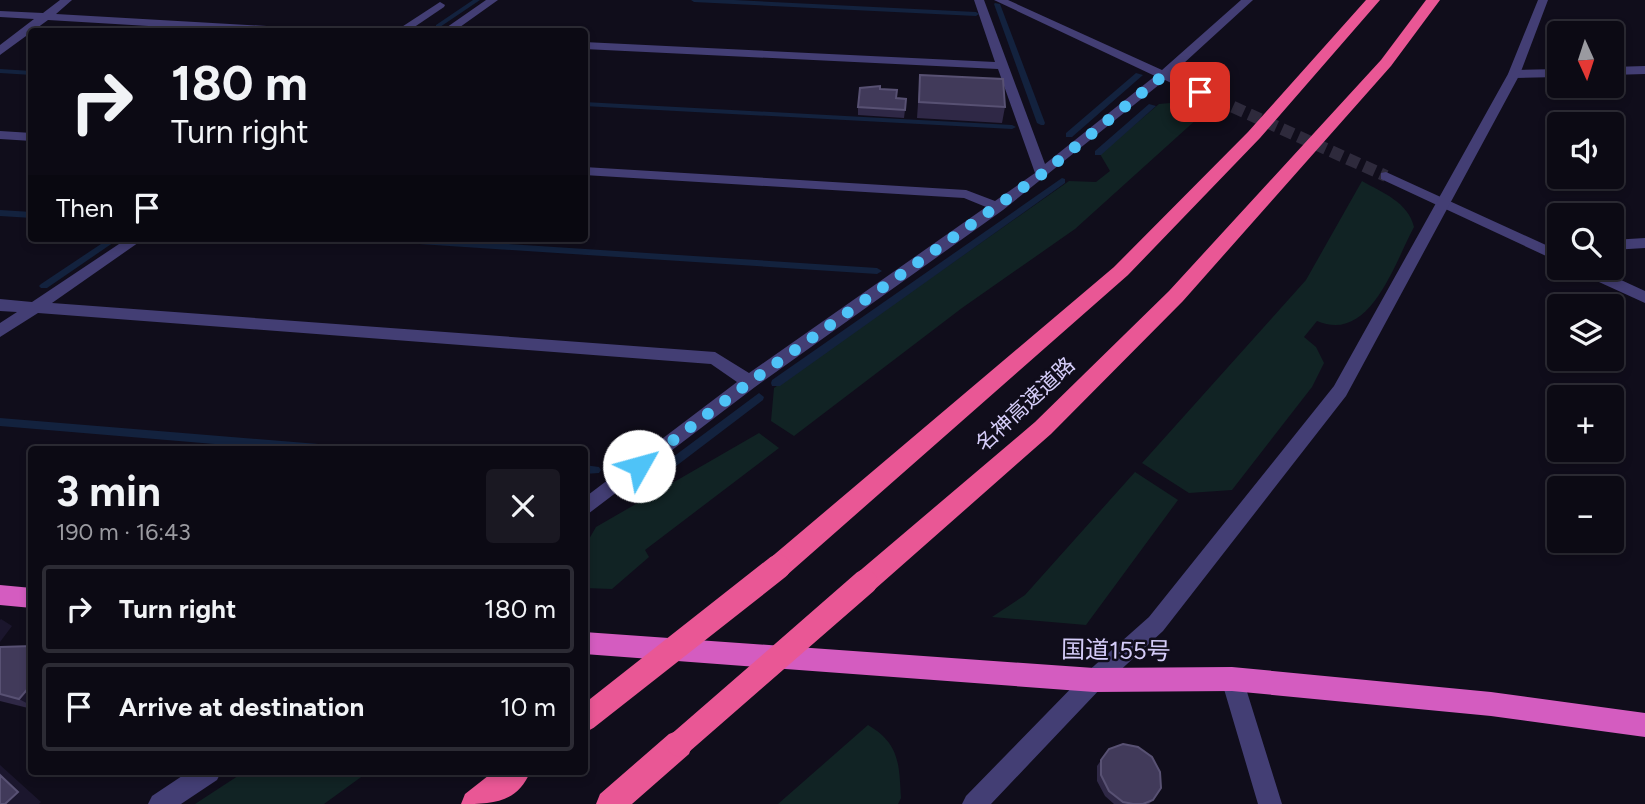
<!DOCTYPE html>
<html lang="en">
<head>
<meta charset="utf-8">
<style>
  :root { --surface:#0c0a14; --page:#1a1822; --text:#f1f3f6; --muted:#9a9aa0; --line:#2c2b34 }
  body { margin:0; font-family:Figtree,"Noto Sans JP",sans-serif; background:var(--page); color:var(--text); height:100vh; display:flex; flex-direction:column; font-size:26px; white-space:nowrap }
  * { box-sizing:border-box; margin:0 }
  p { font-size:23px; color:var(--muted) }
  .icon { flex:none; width:38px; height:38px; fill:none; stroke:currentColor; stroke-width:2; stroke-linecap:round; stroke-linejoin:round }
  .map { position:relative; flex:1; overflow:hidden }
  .drawer { position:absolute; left:28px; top:446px; width:560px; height:329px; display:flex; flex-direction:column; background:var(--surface); border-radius:7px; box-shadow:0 4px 10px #0003,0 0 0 2px var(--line) }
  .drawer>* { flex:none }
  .banner { position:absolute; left:28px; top:28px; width:560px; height:214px; border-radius:7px; box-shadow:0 4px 10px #0003,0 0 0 2px var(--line); background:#0c0a14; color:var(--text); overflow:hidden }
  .needle { width:46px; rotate:177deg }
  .buttons { position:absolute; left:1547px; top:21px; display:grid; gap:14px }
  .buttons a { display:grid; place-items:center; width:77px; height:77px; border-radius:7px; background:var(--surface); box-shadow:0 4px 10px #0003,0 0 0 2px var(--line); font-size:35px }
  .pin { position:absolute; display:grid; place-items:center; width:60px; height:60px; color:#fff; margin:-30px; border-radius:14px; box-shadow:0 4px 10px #0006 }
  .me { position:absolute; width:77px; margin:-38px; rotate:52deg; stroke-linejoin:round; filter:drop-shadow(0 0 5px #0008) }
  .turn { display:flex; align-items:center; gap:24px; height:147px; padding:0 28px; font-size:32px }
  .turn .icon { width:91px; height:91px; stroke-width:2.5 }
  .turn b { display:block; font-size:49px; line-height:60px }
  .then { display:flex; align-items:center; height:66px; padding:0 28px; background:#0003; gap:14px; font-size:26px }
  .round { display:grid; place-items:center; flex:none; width:74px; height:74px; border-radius:7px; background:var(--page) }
  .headline { display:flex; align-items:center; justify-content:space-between; height:119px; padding:0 28px }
  h1 { font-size:42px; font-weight:700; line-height:52px }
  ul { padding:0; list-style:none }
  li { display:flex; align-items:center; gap:21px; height:88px; margin:0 14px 10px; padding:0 14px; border:4px solid var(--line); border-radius:7px }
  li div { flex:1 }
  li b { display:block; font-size:26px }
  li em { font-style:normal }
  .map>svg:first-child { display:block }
  .green { fill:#112324 }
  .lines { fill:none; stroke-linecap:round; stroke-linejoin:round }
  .stream { fill:#13223e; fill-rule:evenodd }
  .minor-tunnel { stroke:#2e2a3c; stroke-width:12; stroke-dasharray:12 6; stroke-linecap:butt }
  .service { fill:#433e74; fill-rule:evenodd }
  .minor { fill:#433e74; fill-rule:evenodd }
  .tertiary { fill:#433e74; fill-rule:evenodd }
  .trunk { fill:#d45cc0; fill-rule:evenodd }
  .motorway { fill:#e95795; fill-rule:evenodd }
  .motorway-bridge { stroke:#e95795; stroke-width:25 }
  .wall { fill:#2f2846 }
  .shaded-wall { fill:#1b162d }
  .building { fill:#413a5a; stroke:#585173; stroke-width:2 }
  .route { stroke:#4fc3f7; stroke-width:12; stroke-dasharray:0 21.6 }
  .labels { text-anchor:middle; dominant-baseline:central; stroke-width:5; stroke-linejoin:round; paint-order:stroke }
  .street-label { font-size:21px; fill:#d5cdf9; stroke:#100d1b }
  .near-street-label { font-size:24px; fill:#d5cdf9; stroke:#100d1b }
</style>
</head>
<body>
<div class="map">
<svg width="1645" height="804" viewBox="0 0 1645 804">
  <rect width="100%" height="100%" fill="#100d1b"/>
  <path class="green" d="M1182 102 1208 109 1075 229 962 308 794 436 771 421 774 388 1069 181 1096 182 1110 171 1100 154 1159 104Z
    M1362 181C1383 193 1408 202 1414 227 1394 264 1370 344 1317 321L1304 337 1316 347 1324 363 1312 387 1232 490 1189 493 1142 463 1306 280Z
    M759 433 779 448 645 550 649 557 612 589 585 588V546L596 527Z
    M1135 472 1178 500 1086 625 992 617 1025 595Z
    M868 725C900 744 899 764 901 798L898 804H778Z
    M244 772H368L324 804H195Z"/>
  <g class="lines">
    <path class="stream" d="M473 0H480L440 27H436V25Z
      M691 0H734L976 12 979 14 976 16 694 2Z
      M995 3 1000 4 1045 123 1044 125H1041L1037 123 994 4Z
      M0 69 32 71V75L0 73Z
      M1136 73 1143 75 1072 137H1066V133Z
      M584 102 1012 125 1016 127 1012 129 584 106Z
      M1149 104 1156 106 1101 155H1095V151Z
      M1062 178 1065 179V183L780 386H772L771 383 772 380Z
      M0 210 32 212V218L0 216Z
      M110 238H120L47 288H41L39 286 41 284Z
      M370 238H418L877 268 882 271 877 274 374 241Z
      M759 393 764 397 763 400 642 492 638 494 634 492 632 489 634 486Z
      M0 418 343 446 347 447 348 450H287L0 426Z
      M584 465 599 467 601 470 599 473 584 474Z"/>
    <path class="minor-tunnel" d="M1200 92 1386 176"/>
    <path class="service" d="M440 2 445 5 444 7 407 32H394Z"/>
    <path class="minor" d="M60 0H72L56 14 318 29 323 32H249L48 20 0 55V45L34 19 0 17V11L43 13Z
      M486 0H498L453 32H440Z
      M974 0H984L1045 164 1155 76 994 0H1008L1162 70 1241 0H1253L1172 74 1204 89V95H1196L1165 80 1003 210 755 387 584 517V498L737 382 711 364 38 313 0 337V323L17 312 0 311V299L32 302 128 238H145L52 303 715 352 749 373 986 207 964 198 584 175V167L966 190 995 201 1035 173 998 69 584 49V42L995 62Z
      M1645 66V74L1612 75V67Z
      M1559 69V77L1514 78 1508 74 1514 70Z
      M0 131 32 133V141L0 139Z
      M1386 172 1559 251V262L1381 179V173Z
      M1645 238V248L1612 250V240Z
      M1574 268H1595L1645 291V303L1577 272Z
      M188 772H221L217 780 181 804H148L152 796Z"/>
    <path class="tertiary" d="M1538 0H1548L1520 74 1346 396 1163 631 1102 687 991 804H962L966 796 1086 673 1149 617 1334 386 1508 74Z
      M1232 668 1240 672 1243 679 1282 804H1258L1221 679 1224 672Z"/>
    <path class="trunk" d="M0 585 32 588V608L0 605Z
      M584 632 1094 668 1232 667 1491 692 1645 713V737L1491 716 1232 691 1094 692 584 654Z"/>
    <path class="motorway" d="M1366 0H1380L1260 138 1128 275 787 575 778 578 769 575 766 567 769 559 1114 267 1248 132Z
      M1426 0H1440L1391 66 1183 301 1051 434 874 590 865 593 856 590 853 582 856 574 1035 422 1169 291 1381 60Z
      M679 730 689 734 693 744 689 754 632 804H596L600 794 669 734Z
      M493 772H530C517 804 490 804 461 804L465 794Z"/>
    <path class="motorway-bridge" d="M586 718 778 567
      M679 744 865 582"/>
  </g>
  <path class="wall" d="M920 75 1005 107 1002 123 917 118Z
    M880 89 896 98 905 110 904 118 858 115V107Z
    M32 646V709L0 701V647Z
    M1109 749 1153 800 1149 804H1114L1105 796 1097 781V766Z"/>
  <path class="shaded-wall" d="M1 619 12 626 0 642V620Z
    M32 684V706L19 699Z
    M0 765 41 802 39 804H5L0 775Z"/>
  <path class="building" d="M920 75 1003 79 1005 107 919 102Z
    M880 86V89L897 90 896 98 906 99 905 110 858 107 860 88Z
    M32 646V684L19 699 0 694V647Z
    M1123 744 1138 747 1152 757 1160 772 1161 788 1153 800 1143 804H1133L1123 802 1109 791 1101 775V760L1109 749Z
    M0 775 18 792 5 804H0Z"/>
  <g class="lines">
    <path class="route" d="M639 466 750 382 1042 174 1165 74 1200 92"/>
  </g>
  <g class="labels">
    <g class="street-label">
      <text transform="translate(1025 404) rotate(-43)">名神高速道路</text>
    </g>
    <g class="near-street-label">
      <text transform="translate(1116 650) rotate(1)">国道155号</text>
    </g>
  </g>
</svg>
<div class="buttons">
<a><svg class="needle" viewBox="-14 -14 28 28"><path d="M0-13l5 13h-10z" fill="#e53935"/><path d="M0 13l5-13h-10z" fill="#9a9aa0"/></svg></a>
<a><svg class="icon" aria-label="sound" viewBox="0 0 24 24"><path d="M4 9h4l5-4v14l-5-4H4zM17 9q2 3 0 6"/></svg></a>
<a><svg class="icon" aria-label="search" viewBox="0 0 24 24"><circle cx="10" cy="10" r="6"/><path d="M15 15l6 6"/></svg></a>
<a><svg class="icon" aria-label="layers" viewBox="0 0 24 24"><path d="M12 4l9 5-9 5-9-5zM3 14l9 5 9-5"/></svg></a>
<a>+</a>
<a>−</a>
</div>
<div class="pin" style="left:1200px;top:92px;background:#d93025"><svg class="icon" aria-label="arrive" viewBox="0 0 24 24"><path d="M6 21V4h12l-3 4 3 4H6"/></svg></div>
<svg class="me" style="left:639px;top:466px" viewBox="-20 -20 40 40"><circle r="19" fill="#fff"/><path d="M0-13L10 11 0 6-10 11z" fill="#4fc3f7"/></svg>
<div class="banner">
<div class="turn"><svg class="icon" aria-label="right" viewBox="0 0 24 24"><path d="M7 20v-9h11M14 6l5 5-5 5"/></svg><div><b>180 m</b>Turn right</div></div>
<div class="then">Then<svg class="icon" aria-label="arrive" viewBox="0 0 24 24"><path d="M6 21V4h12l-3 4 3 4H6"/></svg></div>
</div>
<section class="drawer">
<div class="headline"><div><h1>3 min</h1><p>190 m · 16:43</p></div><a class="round"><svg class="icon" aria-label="close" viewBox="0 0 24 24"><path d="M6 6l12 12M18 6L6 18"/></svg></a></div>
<ul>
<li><svg class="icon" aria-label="right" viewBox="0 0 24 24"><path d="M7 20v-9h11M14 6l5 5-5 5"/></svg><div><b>Turn right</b></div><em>180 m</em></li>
<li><svg class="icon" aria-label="arrive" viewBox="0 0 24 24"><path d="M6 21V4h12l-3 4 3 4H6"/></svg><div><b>Arrive at destination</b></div><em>10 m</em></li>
</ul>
</section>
</div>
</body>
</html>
